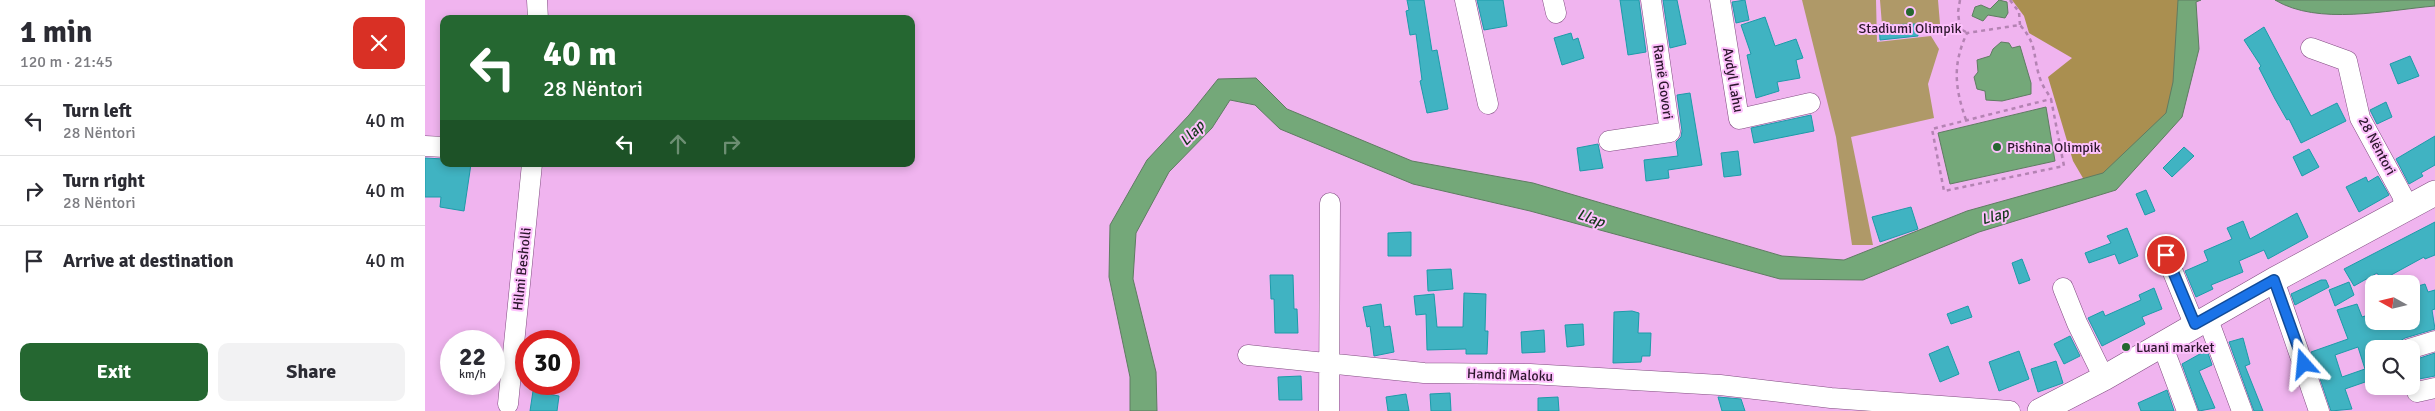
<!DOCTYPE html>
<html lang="en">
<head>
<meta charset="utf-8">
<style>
  :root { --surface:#fff; --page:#f2f2f3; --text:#2b2b33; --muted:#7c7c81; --line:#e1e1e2; --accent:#256731 }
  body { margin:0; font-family:Signika,sans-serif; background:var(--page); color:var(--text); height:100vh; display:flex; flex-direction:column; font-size:19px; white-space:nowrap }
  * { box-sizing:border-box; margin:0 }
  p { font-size:16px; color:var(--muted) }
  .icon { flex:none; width:28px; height:28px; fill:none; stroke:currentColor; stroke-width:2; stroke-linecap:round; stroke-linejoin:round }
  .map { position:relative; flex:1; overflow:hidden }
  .sheet { display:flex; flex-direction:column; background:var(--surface); width:425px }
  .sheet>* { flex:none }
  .banner { position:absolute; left:15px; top:15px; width:475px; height:152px; border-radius:10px; box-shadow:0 2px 8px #0003; background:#256731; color:#fff; overflow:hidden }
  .needle { width:32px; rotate:278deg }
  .fabs { position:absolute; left:1940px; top:275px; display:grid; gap:10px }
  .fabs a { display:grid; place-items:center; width:55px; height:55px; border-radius:10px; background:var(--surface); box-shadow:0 2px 8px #0003; font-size:25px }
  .speed { position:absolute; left:15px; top:330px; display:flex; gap:10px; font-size:25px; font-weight:700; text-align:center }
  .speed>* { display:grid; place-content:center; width:65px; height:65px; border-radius:50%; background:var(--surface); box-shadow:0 2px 8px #0003; line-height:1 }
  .speed small { font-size:12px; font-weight:400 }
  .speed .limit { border:8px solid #d22; background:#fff; color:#111 }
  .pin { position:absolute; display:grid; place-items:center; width:42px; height:42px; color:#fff; margin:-21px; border:2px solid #fff; border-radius:50%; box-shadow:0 1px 5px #0007 }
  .me { position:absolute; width:55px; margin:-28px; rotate:342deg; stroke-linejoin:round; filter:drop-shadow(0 0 4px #0008) }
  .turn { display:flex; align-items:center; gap:18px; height:105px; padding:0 20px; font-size:22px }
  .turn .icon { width:65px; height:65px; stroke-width:2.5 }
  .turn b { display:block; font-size:35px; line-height:42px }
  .lanes { display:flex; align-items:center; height:48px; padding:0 20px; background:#0003; justify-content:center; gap:25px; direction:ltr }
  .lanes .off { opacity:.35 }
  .round { display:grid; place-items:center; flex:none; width:52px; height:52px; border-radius:10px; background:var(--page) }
  .head { display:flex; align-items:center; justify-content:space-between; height:85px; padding:0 20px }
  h1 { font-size:30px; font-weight:800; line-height:38px }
  .action { display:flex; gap:10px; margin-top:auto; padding:10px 20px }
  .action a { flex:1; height:58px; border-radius:10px; background:var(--accent); color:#fff; font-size:20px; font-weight:800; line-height:58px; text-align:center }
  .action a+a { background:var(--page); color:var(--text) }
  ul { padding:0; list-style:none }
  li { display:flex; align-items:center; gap:15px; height:70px; padding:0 20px; border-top:1px solid var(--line) }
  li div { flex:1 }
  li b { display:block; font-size:19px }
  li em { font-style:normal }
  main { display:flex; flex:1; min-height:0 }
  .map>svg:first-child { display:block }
  .green { fill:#af9968 }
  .forest { fill:#aa8f50 }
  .water { fill:#74a879; stroke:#5f7c62 }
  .building { fill:#40b3c2; stroke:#1d9ba9; fill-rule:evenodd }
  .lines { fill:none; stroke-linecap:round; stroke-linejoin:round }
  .minor-casing { stroke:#804c80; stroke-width:21 }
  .major-casing { stroke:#804c80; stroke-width:26 }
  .path { stroke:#b483b3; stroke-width:2.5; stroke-dasharray:4 4; stroke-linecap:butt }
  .minor { stroke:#fff; stroke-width:20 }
  .major { stroke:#fff; stroke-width:25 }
  .route-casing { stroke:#114b97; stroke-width:12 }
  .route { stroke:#1a73e8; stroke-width:9 }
  .poi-dot { fill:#256731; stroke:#fdc1fc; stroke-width:2 }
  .labels { text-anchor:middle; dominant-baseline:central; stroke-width:4; stroke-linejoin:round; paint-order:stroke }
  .poi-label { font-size:14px; fill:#2d172d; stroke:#fdc1fc; text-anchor:start }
  .street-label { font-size:14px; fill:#2d172d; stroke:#fdc1fc }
  .water-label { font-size:15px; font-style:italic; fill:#113818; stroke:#fdc1fc }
</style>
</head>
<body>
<main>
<section class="sheet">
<div class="head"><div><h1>1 min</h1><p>120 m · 21:45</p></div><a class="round" style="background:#d93025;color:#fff"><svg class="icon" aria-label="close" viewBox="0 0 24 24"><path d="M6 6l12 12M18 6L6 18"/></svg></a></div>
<ul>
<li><svg class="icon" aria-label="left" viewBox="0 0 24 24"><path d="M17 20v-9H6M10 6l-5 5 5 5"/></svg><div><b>Turn left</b><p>28 Nëntori</p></div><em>40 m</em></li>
<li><svg class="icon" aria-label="right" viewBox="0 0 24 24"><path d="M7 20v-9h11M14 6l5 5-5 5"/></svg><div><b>Turn right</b><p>28 Nëntori</p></div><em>40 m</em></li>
<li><svg class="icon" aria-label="arrive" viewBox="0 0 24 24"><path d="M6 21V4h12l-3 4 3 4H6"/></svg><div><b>Arrive at destination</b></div><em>40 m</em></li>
</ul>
<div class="action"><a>Exit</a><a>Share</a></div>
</section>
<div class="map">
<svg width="2010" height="411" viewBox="0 0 2010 411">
  <rect width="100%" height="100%" fill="#f0b4ef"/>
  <path class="green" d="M1377 0H1451L1452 42 1506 36 1514 49 1503 84 1509 118 1426 137 1448 245H1427L1411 137Z
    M1455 0H1513L1515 24 1457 25Z"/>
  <path class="forest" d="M1587 0H1762L1748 113 1685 179 1662 185 1648 161 1623 77 1647 58 1604 33 1599 16Z"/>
  <path class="water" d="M1574 0 1582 2 1583 13 1580 18 1563 15 1558 21 1547 16 1550 7 1556 5 1565 9Z
    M1753 0H1776L1771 2 1774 49 1757 117 1691 190 1554 232 1438 280 1355 279 1105 211 988 184 855 129 830 105 805 100 787 128 744 172 711 233 708 279 731 372 732 411H705V377L684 277 685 225 722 160 764 115 793 79 831 78 862 109 987 161 1108 183 1357 256 1419 260 1542 211 1678 173 1741 113 1748 82Z
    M1850 0H2010V6C1962 10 1893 26 1850 0Z
    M1576 42 1584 43 1587 48 1595 46 1606 83V94L1577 101 1561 100 1560 91 1552 89 1549 77 1553 72 1552 60 1565 56 1568 49Z
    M1621 107 1630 161 1525 184 1513 133Z"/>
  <path class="building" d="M982 0H999L1007 51 1012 50 1023 109 1002 113 995 81 997 80 991 34 985 35 981 11 984 10Z
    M1052 0H1078L1082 26 1059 30Z
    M1195 0H1214L1221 52 1203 55Z
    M1238 0H1252L1261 44 1245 48Z
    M1320 0 1324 20 1311 23 1307 2Z
    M1340 17 1350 46 1371 39 1378 58 1371 60 1375 78 1352 82 1354 91 1331 98 1322 55 1326 54 1316 25Z
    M1492 24 1493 36 1455 40 1454 25Z
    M1839 27 1886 116 1912 103 1921 121 1876 143 1864 119 1862 120 1850 99 1834 68 1836 66 1819 40Z
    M1146 33 1148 40 1153 38 1159 58 1137 65 1129 38Z
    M1985 56 1994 76 1973 84 1965 64Z
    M1265 93 1277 165 1243 170 1244 178 1221 181 1219 160 1253 156 1251 142 1256 137 1257 131 1252 95Z
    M1961 102 1967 117 1952 124 1945 110Z
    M1386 115 1389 131 1329 143 1326 128Z
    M2010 136V165L1996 173 1998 176 1984 184 1971 159Z
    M1173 144 1178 168 1155 171 1152 148Z
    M1759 147 1769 156 1747 177 1738 168Z
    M1884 149 1894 167 1877 176 1868 157Z
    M1313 151 1316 175 1299 177 1296 153Z
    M0 158 19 159V164H46L39 211 15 207 16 197H0Z
    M1953 176 1964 195 1934 212 1921 187 1941 177 1943 182Z
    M1721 190 1730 211 1720 215 1711 194Z
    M1486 207 1493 229 1455 242 1447 217Z
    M1872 213 1883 237 1843 259 1839 250 1814 261 1818 272 1786 285 1788 289 1771 297 1760 271 1783 261 1779 251 1807 239 1802 228 1818 221 1825 239Z
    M2010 222V255L2000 259 1999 257 1957 280 1952 273 1929 286 1919 269Z
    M1702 228 1713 256 1694 264 1690 254 1664 263 1660 253 1686 243 1682 236Z
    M986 232V256H963V233Z
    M1597 259 1605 280 1594 284 1587 263Z
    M1026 269 1028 289 1003 291 1002 270Z
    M845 275H868L869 309H872L873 333H850L849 299H846Z
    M1896 280H1901L1904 287 1870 305 1866 294Z
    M1924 282 1929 295 1910 306 1904 290Z
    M2000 284 2003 292 2010 290V309L2007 310 2010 329 1980 338 1975 341 1972 349H1949V390H1946L1943 381 1920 389 1927 409 1906 411 1886 352 1923 339 1912 310 1932 304 1937 317 1940 316 1942 321H1986V288ZM1933 347 1940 369 1917 377 1910 355Z
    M1729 288 1737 309 1717 317 1720 324 1677 346 1663 318 1678 311 1680 316 1716 300 1714 295Z
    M1039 293 1061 294 1060 331H1063L1062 354H1041V349L1002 350 1001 314 991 315 989 296 1009 294 1012 327H1038Z
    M956 304 959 327 965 326 969 352 949 356 945 326 942 327 938 307Z
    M1543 306 1547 317 1526 324 1522 314Z
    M1207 311 1214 313 1213 333H1226L1225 356H1217L1216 362 1188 363 1189 312Z
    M1158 324 1159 345 1142 347 1140 325Z
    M1119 330 1120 352 1097 353 1096 332Z
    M1645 336 1655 356 1639 364 1629 344Z
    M1818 338 1825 364 1820 366 1838 411H1829L1804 342Z
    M1523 346 1534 374 1515 382 1504 354Z
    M1782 350 1787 365 1774 371 1790 408 1774 411 1757 364Z
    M1594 351 1604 379 1574 391 1564 362Z
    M2010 353V376L1994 379 1989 360Z
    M1631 361 1638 383 1613 392 1606 369Z
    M876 376 877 400H854L853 377Z
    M1742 390 1749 411H1716L1713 403Z
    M108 391 134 396 132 411H105Z
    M1025 393 1026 411H1006L1005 394Z
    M981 394 984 411H963L961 397Z
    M1133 397 1134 411H1113V398Z
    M1293 397 1316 399 1320 411H1297Z"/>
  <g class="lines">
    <g class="minor-casing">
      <path id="minor" d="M112 0 113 19
        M1040 0 1063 104
        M1128 0 1131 13
        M1295 0 1314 119 1385 103
        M1886 48 1922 61 1935 118 1977 195 1981 209
        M1184 141 1245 132 1226 0
        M0 146 19 147
        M1741 255 1769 324
        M1849 280 1894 411
        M1638 288 1652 323 1679 378
        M1782 317 1817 411
        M1737 344 1762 411
        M1984 349 2010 341
        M823 355 999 373 1105 374 1295 385 1406 398 1585 411
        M1992 392 2010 388
        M83 404 107 164
        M904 411 905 203"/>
    </g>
    <g class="major-casing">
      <path id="major" d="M1615 411 1679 378 1849 280 2010 193"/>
    </g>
    <path class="path" d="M1535 0 1533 12 1535 29 1543 33
      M1585 0 1594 12 1595 25
      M1626 99 1639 166 1519 191 1507 129Z
      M1541 120C1530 88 1527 65 1542 33L1595 25C1614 46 1607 58 1616 81 1618 87 1623 93 1626 99"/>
    <use href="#minor" class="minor"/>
    <use href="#major" class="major"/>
  </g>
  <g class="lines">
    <g class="route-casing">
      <path id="route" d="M1741 255 1770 324 1849 280 1879 364"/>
    </g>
    <use href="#route" class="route"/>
  </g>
  <g class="poi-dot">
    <circle cx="1485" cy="12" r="5"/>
    <circle cx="1572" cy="147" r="5"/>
    <circle cx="1701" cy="347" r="5"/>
  </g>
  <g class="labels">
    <g class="poi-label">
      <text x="1485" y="28" text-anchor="middle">Stadiumi Olimpik</text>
      <text x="1582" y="147">Pishina Olimpik</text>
      <text x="1711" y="347">Luani market</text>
    </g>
    <g class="street-label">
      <text transform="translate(1308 80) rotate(80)">Avdyl Lahu</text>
      <text transform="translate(1238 82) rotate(82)">Ramë Govori</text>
      <text transform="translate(1952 146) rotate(62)">28 Nëntori</text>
      <text transform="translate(97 269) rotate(-84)">Hilmi Besholli</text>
      <text transform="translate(1085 375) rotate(2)">Hamdi Maloku</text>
    </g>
    <g class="water-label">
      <text transform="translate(767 133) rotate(-46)">Llap</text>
      <text transform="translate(1570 216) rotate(-16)">Llap</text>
      <text transform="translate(1166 218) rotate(19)">Llap</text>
    </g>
  </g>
</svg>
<div class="fabs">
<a><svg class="needle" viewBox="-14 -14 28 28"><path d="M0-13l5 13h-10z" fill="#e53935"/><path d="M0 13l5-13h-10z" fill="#7c7c81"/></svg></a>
<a><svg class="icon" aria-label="search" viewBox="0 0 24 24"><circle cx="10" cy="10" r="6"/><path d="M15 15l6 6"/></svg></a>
</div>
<div class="speed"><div>22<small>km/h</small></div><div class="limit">30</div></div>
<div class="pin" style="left:1741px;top:255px;background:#d93025"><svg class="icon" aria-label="arrive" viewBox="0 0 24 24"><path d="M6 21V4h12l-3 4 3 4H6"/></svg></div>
<svg class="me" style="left:1879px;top:364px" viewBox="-20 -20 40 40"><path d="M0-17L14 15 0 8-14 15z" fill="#1a73e8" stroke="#fff" stroke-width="4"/></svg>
<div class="banner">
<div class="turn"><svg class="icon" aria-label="left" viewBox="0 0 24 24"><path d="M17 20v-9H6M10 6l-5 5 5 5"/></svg><div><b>40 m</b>28 Nëntori</div></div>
<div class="lanes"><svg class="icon" aria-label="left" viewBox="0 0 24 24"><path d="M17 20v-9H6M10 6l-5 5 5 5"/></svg><svg class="icon off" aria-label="ahead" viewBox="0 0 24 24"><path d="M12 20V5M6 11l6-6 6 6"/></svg><svg class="icon off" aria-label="right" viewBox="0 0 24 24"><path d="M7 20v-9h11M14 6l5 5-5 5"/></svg></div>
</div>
</div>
</main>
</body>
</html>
